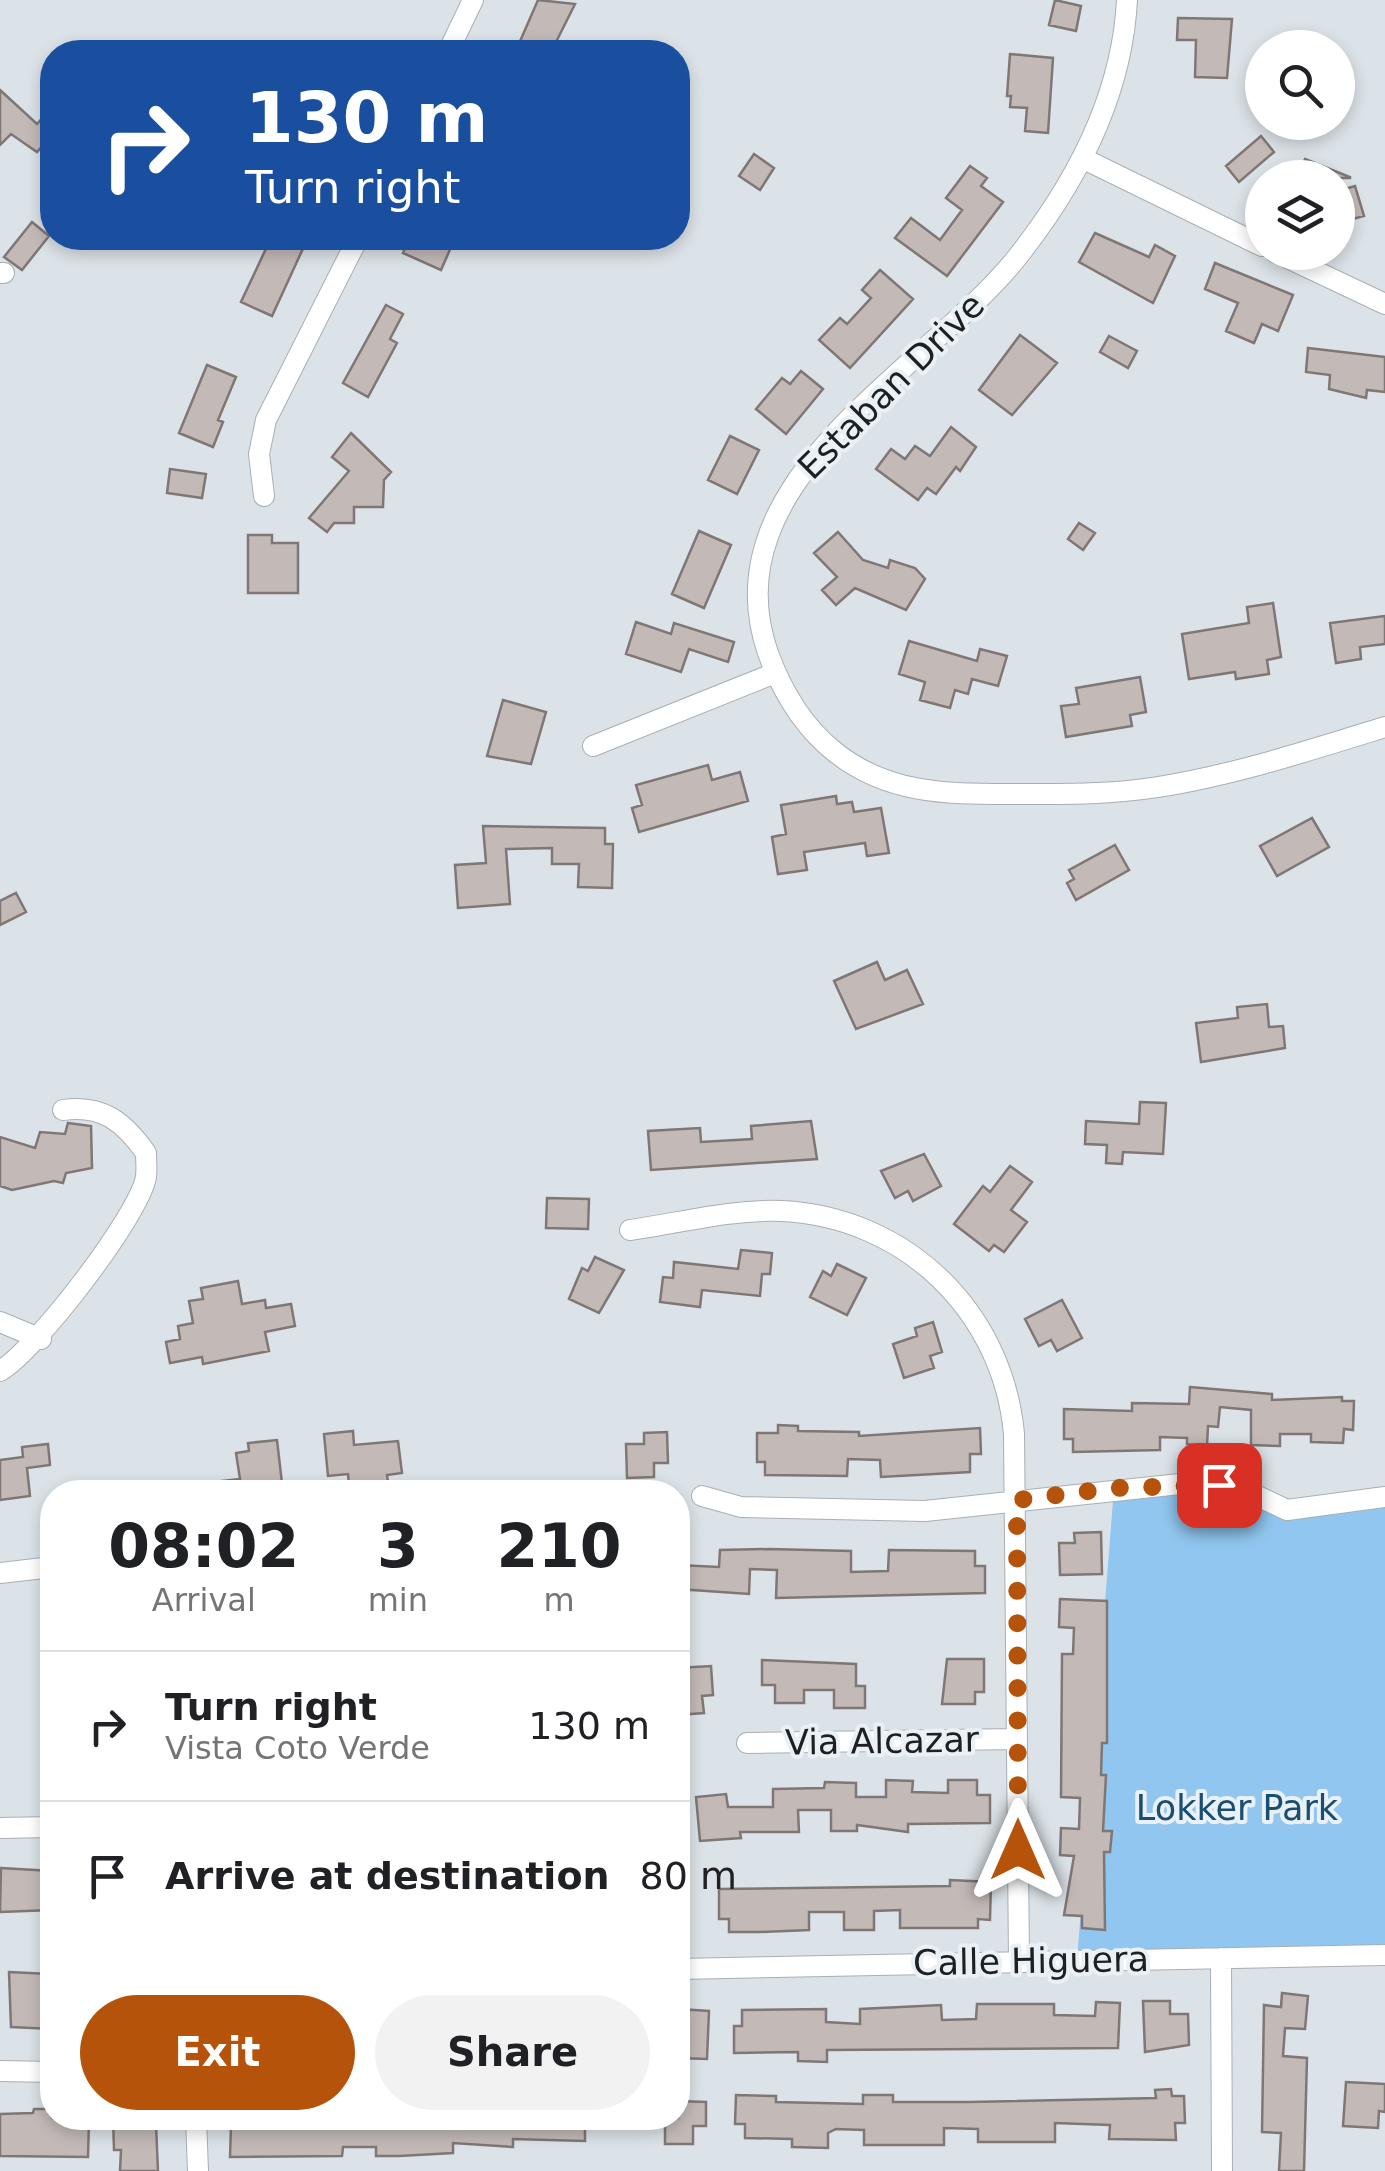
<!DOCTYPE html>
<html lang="en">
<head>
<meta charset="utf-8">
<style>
  :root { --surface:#fff; --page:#f2f2f2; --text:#202124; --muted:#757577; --line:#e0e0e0; --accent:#b45309 }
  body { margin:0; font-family:"DejaVu Sans",sans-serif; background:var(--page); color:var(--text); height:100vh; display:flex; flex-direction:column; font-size:38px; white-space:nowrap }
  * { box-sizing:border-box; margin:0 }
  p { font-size:32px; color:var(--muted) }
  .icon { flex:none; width:55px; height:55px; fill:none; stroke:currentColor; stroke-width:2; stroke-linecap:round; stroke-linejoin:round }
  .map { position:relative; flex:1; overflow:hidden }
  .drawer { position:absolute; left:40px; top:1480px; width:650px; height:650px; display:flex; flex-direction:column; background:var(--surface); border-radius:40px; box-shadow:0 5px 15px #0003 }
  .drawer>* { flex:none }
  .banner { position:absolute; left:40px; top:40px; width:650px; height:210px; border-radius:40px; box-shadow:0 5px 15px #0003; background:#1a4fa0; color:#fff; overflow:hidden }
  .controls { position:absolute; left:1245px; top:30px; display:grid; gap:20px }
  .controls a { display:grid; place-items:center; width:110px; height:110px; border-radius:50%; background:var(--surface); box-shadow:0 5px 15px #0003; font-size:50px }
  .pin { position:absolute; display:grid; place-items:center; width:85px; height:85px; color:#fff; margin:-42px; border-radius:20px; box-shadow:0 5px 15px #0006 }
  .me { position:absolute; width:110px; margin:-55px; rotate:0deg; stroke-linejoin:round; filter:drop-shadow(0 0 8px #0008) }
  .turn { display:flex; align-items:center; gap:35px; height:210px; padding:0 40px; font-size:45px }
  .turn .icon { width:130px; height:130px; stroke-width:2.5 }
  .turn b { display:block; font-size:70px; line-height:85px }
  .eta { display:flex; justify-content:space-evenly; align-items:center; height:170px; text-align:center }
  .eta b { font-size:60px; font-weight:700; line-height:70px }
  .button { display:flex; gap:20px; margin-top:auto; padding:20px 40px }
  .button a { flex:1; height:115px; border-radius:60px; background:var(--accent); color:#fff; font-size:40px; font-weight:700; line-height:115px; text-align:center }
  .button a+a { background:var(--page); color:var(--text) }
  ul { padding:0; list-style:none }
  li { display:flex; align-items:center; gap:30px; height:150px; padding:0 40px; border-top:2px solid var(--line) }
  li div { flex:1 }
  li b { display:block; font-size:38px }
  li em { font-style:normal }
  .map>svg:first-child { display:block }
  .green { fill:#90c6ef }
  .building { fill:#c3bab8; stroke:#7f7775; stroke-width:2.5 }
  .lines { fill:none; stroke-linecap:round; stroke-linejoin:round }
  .minor-casing { stroke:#a9afb4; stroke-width:22 }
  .minor { stroke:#fff; stroke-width:20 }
  .route { stroke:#b45309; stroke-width:18; stroke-dasharray:0 32.4 }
  .labels { text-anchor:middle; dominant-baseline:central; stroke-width:8; stroke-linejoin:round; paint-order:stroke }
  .street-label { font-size:35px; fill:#1d1f21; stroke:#e9f0f6 }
  .park-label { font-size:35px; fill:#174e71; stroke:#e9f0f6 }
</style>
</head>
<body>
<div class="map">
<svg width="1385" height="2171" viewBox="0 0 1385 2171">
  <rect width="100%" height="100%" fill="#dce3e8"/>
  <path class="green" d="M1180 1484 1287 1510 1385 1497V1955L1077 1960 1114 1488Z"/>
  <path class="building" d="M538 0 575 4 551 52H531L518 46Z
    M1055 0 1081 6 1076 31 1049 25Z
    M1178 18 1232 19 1227 78 1195 77 1196 40H1177Z
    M1010 54 1053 58 1048 133 1025 131 1027 108 1010 107 1011 96H1007Z
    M0 90 37 124 52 107V135L37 152 11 134 0 145Z
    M1261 136 1274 152 1239 182 1226 166Z
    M754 154 774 168 760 190 739 176Z
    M1305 159 1350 177V178H1297Z
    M970 166 987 178 981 186 1003 202 947 276 895 238 911 218 940 240 962 210 946 198Z
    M1355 186 1364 216 1338 223V191Z
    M32 222 49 236 22 270 4 257Z
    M1095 233 1149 257 1155 245 1175 256 1153 303 1079 262Z
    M271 238 306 242 272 316 241 302Z
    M409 238H455L441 270 403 253Z
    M1215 263 1293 295 1278 331 1262 324 1254 343 1226 331 1238 303 1205 289Z
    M880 270 913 299 850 368 819 340 840 318 847 324 871 298 862 290Z
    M386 305 403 314 390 339 397 343 368 397 343 383Z
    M1020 335 1057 363 1012 415 979 390Z
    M1109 336 1137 351 1128 368 1100 352Z
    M1308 348 1385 357V392L1367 390 1366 398 1329 389 1330 375 1306 372Z
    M207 365 236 377 218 420 223 422 213 447 179 433Z
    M801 371 823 389 786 434 756 409 782 378 790 384Z
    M951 427 976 447 960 471 956 467 936 494 927 488 918 500 876 469 891 449 905 459 915 446 930 456Z
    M351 433 391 472 384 480 383 507H354V523H334L327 532 309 518 349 471 332 457Z
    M730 436 759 450 737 494 708 480Z
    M170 469 206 474 202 498 167 493Z
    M1079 523 1095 533 1083 550 1068 539Z
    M699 531 731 545 704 608 672 594Z
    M838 532 863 560 888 568 890 560 915 568 925 579 906 610 855 588 836 605 822 590 837 577 814 553Z
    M248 535H272V543H298V593H248Z
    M1273 603 1281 657 1267 660 1269 674 1236 679 1235 672 1189 679 1182 634 1249 623 1247 607Z
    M1385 616V644L1360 647 1361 659 1336 663 1330 623Z
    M636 622 671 634 674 623 734 642 728 662 689 649 681 672 626 654Z
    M909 641 977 661 980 649 1007 656 998 686 972 679 968 694 955 690 950 708 920 700 925 682 899 674Z
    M1140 677 1146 712 1130 715 1132 726 1066 737 1061 706 1079 704 1076 688Z
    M503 700 546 712 531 764 487 756Z
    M708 765 712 780 740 772 748 801 639 832 632 808 642 805 636 785Z
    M836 796 837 804 852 802 854 812 881 808 889 853 867 856 865 843 804 852 807 870 778 874 772 837 786 834 781 805Z
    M1312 818 1329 847 1277 876 1260 846Z
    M483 826 605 828V844H613L612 888 578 887 579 864H552V848L506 849 510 904 458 908 455 865 486 863Z
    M1115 845 1129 870 1076 900 1067 883 1074 879 1069 870Z
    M16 893 26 912 0 925V901Z
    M877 962 885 980 907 970 923 1004 856 1029 834 981Z
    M1267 1004 1269 1027 1283 1026 1285 1048 1201 1062 1196 1023 1238 1018 1237 1007Z
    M1140 1102 1166 1103 1163 1154 1123 1152 1122 1164 1106 1163 1107 1145 1085 1144 1086 1121 1139 1124Z
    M811 1121 817 1159 651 1170 648 1131 700 1128 701 1142 752 1139 751 1126Z
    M68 1123 91 1126 92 1168 66 1173 63 1183 54 1181 12 1190 0 1186V1137L35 1148 40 1132 65 1134Z
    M924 1154 941 1186 913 1201 908 1191 895 1198 881 1171Z
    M1010 1166 1032 1182 1011 1210 1027 1222 1004 1252 994 1245 989 1251 954 1224 983 1186 990 1192Z
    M547 1198 589 1199 588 1229 546 1228Z
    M741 1250 772 1253 770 1274H762L760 1296 702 1290 700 1307 660 1302 663 1277 673 1278 674 1262 738 1269Z
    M595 1257 624 1270 599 1313 569 1299 582 1268 588 1271Z
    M837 1264 866 1278 847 1315 810 1297 823 1271 831 1276Z
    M238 1281 242 1304 265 1300 266 1308 291 1304 295 1326 265 1332 269 1351 203 1364 202 1357 170 1363 166 1342 180 1339 178 1326 193 1323 189 1301 203 1299 201 1288Z
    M1062 1300 1082 1338 1057 1351 1051 1340 1039 1346 1025 1319Z
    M933 1322 942 1352 930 1356 934 1368 904 1378 893 1344 917 1336 915 1328Z
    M1190 1387 1272 1394V1400L1342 1397V1401H1354L1353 1430 1344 1429 1343 1443 1311 1442V1434H1280V1446L1251 1445V1410L1220 1407 1218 1427 1208 1426 1207 1446 1187 1444V1438L1160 1437V1450L1073 1452V1439H1064V1409L1132 1411V1403L1189 1404Z
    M778 1425 798 1426V1431L859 1432V1436L980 1428 981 1454H970V1472L881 1477 880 1460 848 1459 847 1476 765 1475V1462H757V1433H778Z
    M353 1431 354 1445 398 1441 402 1473 387 1475 388 1482 349 1485 348 1474 328 1476 324 1434Z
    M667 1432 668 1463H654V1477L627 1478 626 1444H644V1433Z
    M277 1440 283 1492H203V1483L240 1479 236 1453 249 1451 248 1443Z
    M48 1444 50 1465 27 1468 30 1496 0 1500V1460L23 1457 22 1447Z
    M1101 1532 1102 1574 1060 1575 1059 1543H1075L1074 1533Z
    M769 1549 851 1551V1572L888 1571 889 1550 975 1551V1566H985V1593L776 1598 777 1570 750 1569 749 1594 678 1589V1565L719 1567 720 1550Z
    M1060 1599 1107 1601V1743H1102L1101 1775H1106L1103 1831H1112L1110 1852H1104L1105 1930 1082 1928V1916L1064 1915 1074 1856 1060 1855 1061 1828 1079 1829 1080 1798 1061 1797 1062 1654H1073L1074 1628 1059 1627Z
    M947 1659H984V1692H975V1704H942Z
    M762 1660 856 1664V1686H865V1708H834V1690H804V1703H775V1685H762Z
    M711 1666 713 1695 702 1696 704 1713 678 1715V1668Z
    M886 1780 913 1781 912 1792 948 1793V1780H977V1795H990V1823L908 1824V1832L857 1825V1831H831V1810H798L799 1832H740L741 1838 700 1841 696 1797 726 1794 728 1807H773V1789L824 1788 825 1782 856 1783V1797H886Z
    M1 1868 52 1871V1910L0 1912Z
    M950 1880 991 1882 990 1920 978 1919V1928H900V1910L874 1911V1930H844V1912H809V1930L760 1932H729V1919H719V1889L950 1886Z
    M9 1972 49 1974 52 2029 11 2027Z
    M1282 1993 1308 1996 1305 2029 1285 2028 1283 2056 1307 2058 1304 2171H1279L1281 2133 1262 2132 1264 2005 1281 2007Z
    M1143 2001H1170V2014H1188L1189 2045 1145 2052Z
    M1096 2002 1120 2003 1118 2048 827 2050V2062L798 2061V2052L734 2053V2026H742V2010L826 2009V2022L860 2024V2009L941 2005 942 2020 976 2019 977 2004H1054V2015L1095 2016Z
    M679 2009 709 2011 707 2059 678 2058Z
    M1346 2082 1385 2084V2112L1379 2111 1378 2128 1343 2126Z
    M1171 2089 1172 2096H1184L1185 2123H1175L1176 2140 1109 2139 1110 2125 1055 2123V2142H978V2129L944 2128V2145H864V2130L836 2129 828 2133V2148L792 2147V2139L745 2138V2124H735L736 2095 776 2096V2102L863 2104V2095H893V2102H969L1156 2098 1155 2090Z
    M678 2101 706 2102V2126H693V2144H665V2118H678Z
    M34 2109H52V2118L60 2120H89L88 2157 0 2156V2114L33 2113Z
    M113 2118H152V2125H156L158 2171H120L121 2150H114Z
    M349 2118H399V2123L469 2122V2118H585V2141L513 2139V2147L453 2143V2153L399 2156H376V2147H343L342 2156 230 2157 231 2126H349Z"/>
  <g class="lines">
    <g class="minor-casing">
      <path id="minor" d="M1127 0C1122 97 1075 185 1015 260 925 371 708 481 768 653 782 691 802 726 835 752 886 793 944 794 1007 794 1058 794 1108 795 1158 787 1234 775 1311 750 1385 727
        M448 52 473 0
        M1082 158 1262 246
        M1275 252 1385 304
        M0 273H4
        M264 496 259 454 266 420 358 238
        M593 746 775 673
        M630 1230C680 1223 731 1209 782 1211 906 1217 1003 1312 1014 1434L1019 1961
        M0 1322 41 1339
        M0 1371C35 1351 139 1216 146 1177 147 1169 146 1160 146 1153 124 1122 102 1104 63 1110
        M702 1496 741 1507 925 1511 1180 1484 1245 1490 1287 1510 1385 1497
        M0 1573 52 1567
        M747 1743 1017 1739
        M0 1828 52 1827
        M1221 1958 1222 2171
        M678 1969 1385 1955
        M0 2071 52 2072
        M196 2118 198 2171"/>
    </g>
    <use href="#minor" class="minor"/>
  </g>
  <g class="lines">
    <path class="route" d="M1018 1850 1017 1500 1114 1488 1219 1485"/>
  </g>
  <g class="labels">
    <g class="street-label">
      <text transform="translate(891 386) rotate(-45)">Estaban Drive</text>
      <text transform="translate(882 1741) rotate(-1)">Via Alcazar</text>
      <text transform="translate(1031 1961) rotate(-1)">Calle Higuera</text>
    </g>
    <g class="park-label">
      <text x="1237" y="1808">Lokker Park</text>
    </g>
  </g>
</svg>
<div class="controls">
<a><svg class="icon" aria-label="search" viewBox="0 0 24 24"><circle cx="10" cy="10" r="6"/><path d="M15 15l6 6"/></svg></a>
<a><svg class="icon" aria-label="layers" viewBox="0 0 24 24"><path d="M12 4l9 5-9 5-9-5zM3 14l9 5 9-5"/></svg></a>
</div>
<div class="pin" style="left:1219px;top:1485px;background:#d93025"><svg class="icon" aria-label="arrive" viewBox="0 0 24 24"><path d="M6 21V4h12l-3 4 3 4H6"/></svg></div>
<svg class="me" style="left:1018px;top:1850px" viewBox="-20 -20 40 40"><path d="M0-17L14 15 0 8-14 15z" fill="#b45309" stroke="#fff" stroke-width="4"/></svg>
<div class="banner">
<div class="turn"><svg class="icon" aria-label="right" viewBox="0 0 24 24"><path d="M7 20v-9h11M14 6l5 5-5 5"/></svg><div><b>130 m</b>Turn right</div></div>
</div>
<section class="drawer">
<div class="eta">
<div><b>08:02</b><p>Arrival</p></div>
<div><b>3</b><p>min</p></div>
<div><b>210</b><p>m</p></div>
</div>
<ul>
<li><svg class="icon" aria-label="right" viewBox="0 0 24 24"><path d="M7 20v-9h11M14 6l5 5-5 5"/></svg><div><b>Turn right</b><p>Vista Coto Verde</p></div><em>130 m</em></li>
<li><svg class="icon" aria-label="arrive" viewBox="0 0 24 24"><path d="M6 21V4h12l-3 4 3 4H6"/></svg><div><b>Arrive at destination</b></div><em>80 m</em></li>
</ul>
<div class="button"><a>Exit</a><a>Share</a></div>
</section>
</div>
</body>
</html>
